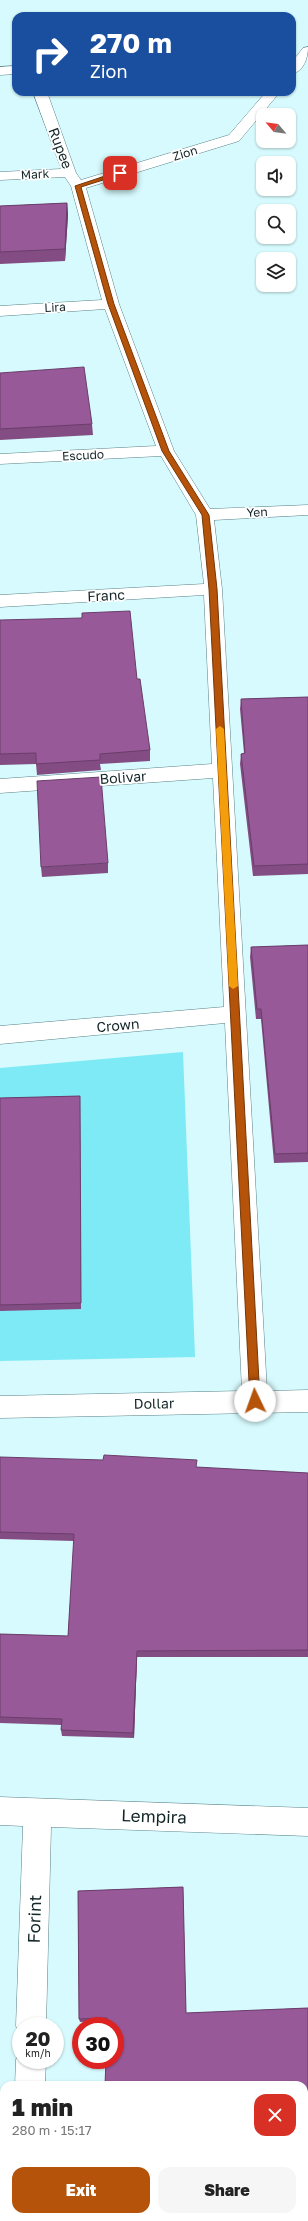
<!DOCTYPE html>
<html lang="en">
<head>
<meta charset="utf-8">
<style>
  :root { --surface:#fff; --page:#f6f6f6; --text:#222; --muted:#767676; --accent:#b45309 }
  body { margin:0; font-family:"Golos Text",sans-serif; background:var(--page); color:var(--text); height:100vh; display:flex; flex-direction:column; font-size:15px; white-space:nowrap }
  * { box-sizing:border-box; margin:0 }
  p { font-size:13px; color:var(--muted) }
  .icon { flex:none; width:22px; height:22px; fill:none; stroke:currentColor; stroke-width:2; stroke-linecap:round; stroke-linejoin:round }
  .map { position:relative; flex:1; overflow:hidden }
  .sheet { position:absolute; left:0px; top:2081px; width:308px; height:140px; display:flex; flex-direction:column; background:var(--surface); border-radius:12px 12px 0 0; box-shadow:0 1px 3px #0004 }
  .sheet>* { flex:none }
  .hud { position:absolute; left:12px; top:12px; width:284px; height:84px; border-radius:12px; box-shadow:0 1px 3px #0004; background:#1a4fa0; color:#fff; overflow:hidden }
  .needle { width:26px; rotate:299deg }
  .tools { position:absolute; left:256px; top:108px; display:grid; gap:8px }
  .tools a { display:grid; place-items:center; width:40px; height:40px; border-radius:8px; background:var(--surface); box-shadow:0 1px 3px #0004; font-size:20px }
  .speed { position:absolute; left:12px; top:2017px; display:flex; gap:8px; font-size:20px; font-weight:700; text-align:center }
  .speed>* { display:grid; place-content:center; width:52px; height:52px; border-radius:50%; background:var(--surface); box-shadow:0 1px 3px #0004; line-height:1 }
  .speed small { font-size:10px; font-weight:400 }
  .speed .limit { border:6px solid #d22; background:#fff; color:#111 }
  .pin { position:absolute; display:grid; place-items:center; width:34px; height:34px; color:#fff; margin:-17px; border-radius:8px; box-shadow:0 2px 6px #0006 }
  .me { position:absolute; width:44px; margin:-22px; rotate:357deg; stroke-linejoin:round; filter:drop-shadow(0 0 3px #0008) }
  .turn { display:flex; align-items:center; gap:14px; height:84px; padding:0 12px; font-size:18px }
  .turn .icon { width:52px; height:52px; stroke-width:2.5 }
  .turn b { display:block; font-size:28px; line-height:34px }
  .round { display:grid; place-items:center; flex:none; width:42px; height:42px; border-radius:12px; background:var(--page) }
  .summary { display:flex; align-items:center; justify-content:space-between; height:68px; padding:0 12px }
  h1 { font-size:24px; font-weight:800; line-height:30px }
  .primary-button { display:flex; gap:8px; margin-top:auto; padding:8px 12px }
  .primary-button a { flex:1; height:46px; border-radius:12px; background:var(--accent); color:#fff; font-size:16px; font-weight:800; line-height:46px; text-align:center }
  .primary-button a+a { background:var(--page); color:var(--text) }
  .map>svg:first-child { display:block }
  .green { fill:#7deaf6 }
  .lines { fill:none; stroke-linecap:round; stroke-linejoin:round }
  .minor-casing { stroke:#598287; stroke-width:1 }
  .minor { fill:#fff; fill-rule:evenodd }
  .wall { fill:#834d83 }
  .shaded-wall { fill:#6a3e6a }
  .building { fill:#985998; stroke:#6a3e6a }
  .route { fill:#b45309; stroke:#753606 }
  .slow { fill:#f59e0b }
  .labels { text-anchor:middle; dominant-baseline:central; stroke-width:3.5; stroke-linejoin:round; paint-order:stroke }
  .far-street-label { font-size:12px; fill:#142527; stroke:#fff }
  .street-label { font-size:14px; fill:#142527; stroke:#fff }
  .near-street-label { font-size:17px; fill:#142527; stroke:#fff }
</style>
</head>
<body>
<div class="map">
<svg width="308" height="2221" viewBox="0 0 308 2221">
  <rect width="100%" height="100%" fill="#d6fafd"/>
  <path class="green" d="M183 1052 195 1357 0 1361V1068Z"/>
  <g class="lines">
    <g class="minor-casing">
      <path id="minor" d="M308 47C308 58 304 71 292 74V62L303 48Z
        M16 66V74L0 75V67Z
        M33 92H47L76 173 81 180 229 135 266 92H280L239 141 86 188 119 304 174 451 210 509 308 505V515L214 520 222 589 267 1391 308 1390V1412L0 1418V1396L242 1391 225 1023 0 1044V1026L224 1007 213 778 0 793V779L212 764 204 595 0 607V595L204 584 196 515 161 456 0 464V454L156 446 105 309 0 316V306L102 300 71 186 65 177 0 180V172L61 169Z
        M0 1797 308 1808V1836L51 1827 46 2026H21V2037L16 2026 23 1826 0 1825Z
        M20 2049 21 2060H46L45 2085H15L16 2060Z
        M10 2217H42V2221H10Z"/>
    </g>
    <use href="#minor" class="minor"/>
  </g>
  <path class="wall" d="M67 203 68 215 65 261 0 264V206Z
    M0 373 92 424 93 435 0 440Z
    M0 620 137 679 150 750V761L100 764 101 770 37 775 36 764 0 765Z
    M308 697V874L253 876 240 764 241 754 244 753 240 709 241 699Z
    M108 863V873L42 877 41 867Z
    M308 945V1162L274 1163 261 1019H256L250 957 251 947Z
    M80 1096 81 1309 0 1311V1098Z
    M0 1457 308 1473V1657H137L134 1738 62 1736 61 1730 62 1725 0 1723V1634L68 1636 74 1541 0 1539Z
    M183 1887 186 2013 308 2008V2221H244V2217H304V2085H105L106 2060H115V2026H107V2021L80 2022 79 2019 78 1891Z"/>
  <path class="shaded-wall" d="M67 203 68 215 65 261V249Z
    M137 1651V1657L134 1738 133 1733Z"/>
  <path class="building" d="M67 203 65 249 0 252V206Z
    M84 367 92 424 0 429V373Z
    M130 611 137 679H140L150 750 100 754V760L36 764V753L0 754V620L82 618V613Z
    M308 697V864L254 866 241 754 245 753 241 699Z
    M101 777 108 863 41 867 37 781Z
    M308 945V1153L275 1154 261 1009H257L251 947Z
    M80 1096 81 1303 0 1305V1098Z
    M104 1455 197 1460 196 1467 308 1473V1650L137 1651 133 1733 61 1730 62 1719 0 1717V1634L68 1636 74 1534 0 1532V1457L103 1460Z
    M183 1887 186 2013 308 2008V2221H245V2217H304V2085H105L106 2060H115V2026H107V2018L79 2019 78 1891Z
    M63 2217H136V2221H63Z"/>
  <path class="route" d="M120 171 122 174 81 187 114 304 169 451 209 515 217 589 260 1401 255 1406 250 1401 209 589 202 515 162 451 108 304 75 186Z"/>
  <path class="slow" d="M220 726 224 729 238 986 233 989 229 986 216 729Z"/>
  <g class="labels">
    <g class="far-street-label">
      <text transform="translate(185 153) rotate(-17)">Zion</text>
      <text transform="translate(35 174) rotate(-3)">Mark</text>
      <text transform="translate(55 307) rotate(-3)">Lira</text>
      <text transform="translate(83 455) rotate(-3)">Escudo</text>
      <text transform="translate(257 512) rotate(-3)">Yen</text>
    </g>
    <g class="street-label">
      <text transform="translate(61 148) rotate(69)">Rupee</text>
      <text transform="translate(106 595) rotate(-3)">Franc</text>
      <text transform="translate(123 777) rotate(-4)">Bolivar</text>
      <text transform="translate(118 1025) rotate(-5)">Crown</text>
      <text transform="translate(154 1403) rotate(-1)">Dollar</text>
    </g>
    <g class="near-street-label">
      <text transform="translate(154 1816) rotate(2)">Lempira</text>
      <text transform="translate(34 1919) rotate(-88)">Forint</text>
    </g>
  </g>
</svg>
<div class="tools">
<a><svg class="needle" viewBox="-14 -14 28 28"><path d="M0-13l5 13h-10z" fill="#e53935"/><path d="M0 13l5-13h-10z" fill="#767676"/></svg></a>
<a><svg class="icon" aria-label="sound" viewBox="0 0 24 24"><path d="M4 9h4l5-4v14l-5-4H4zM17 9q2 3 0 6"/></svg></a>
<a><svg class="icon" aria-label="search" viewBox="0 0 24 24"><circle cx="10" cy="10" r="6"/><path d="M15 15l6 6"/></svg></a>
<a><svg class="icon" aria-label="layers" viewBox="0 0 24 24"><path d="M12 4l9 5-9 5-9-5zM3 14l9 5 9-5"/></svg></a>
</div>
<div class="speed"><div>20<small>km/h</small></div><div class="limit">30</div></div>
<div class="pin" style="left:120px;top:173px;background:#d93025"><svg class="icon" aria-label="arrive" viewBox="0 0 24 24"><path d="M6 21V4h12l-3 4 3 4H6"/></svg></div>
<svg class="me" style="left:255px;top:1401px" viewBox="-20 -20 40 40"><circle r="19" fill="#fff"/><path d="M0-13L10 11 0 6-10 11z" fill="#b45309"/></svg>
<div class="hud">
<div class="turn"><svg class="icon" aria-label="right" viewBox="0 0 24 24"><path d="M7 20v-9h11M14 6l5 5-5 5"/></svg><div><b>270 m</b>Zion</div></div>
</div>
<section class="sheet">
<div class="summary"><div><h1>1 min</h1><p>280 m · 15:17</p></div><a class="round" style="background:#d93025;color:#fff"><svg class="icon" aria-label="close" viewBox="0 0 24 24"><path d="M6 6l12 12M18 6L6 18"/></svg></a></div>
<div class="primary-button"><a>Exit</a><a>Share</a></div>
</section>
</div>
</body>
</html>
